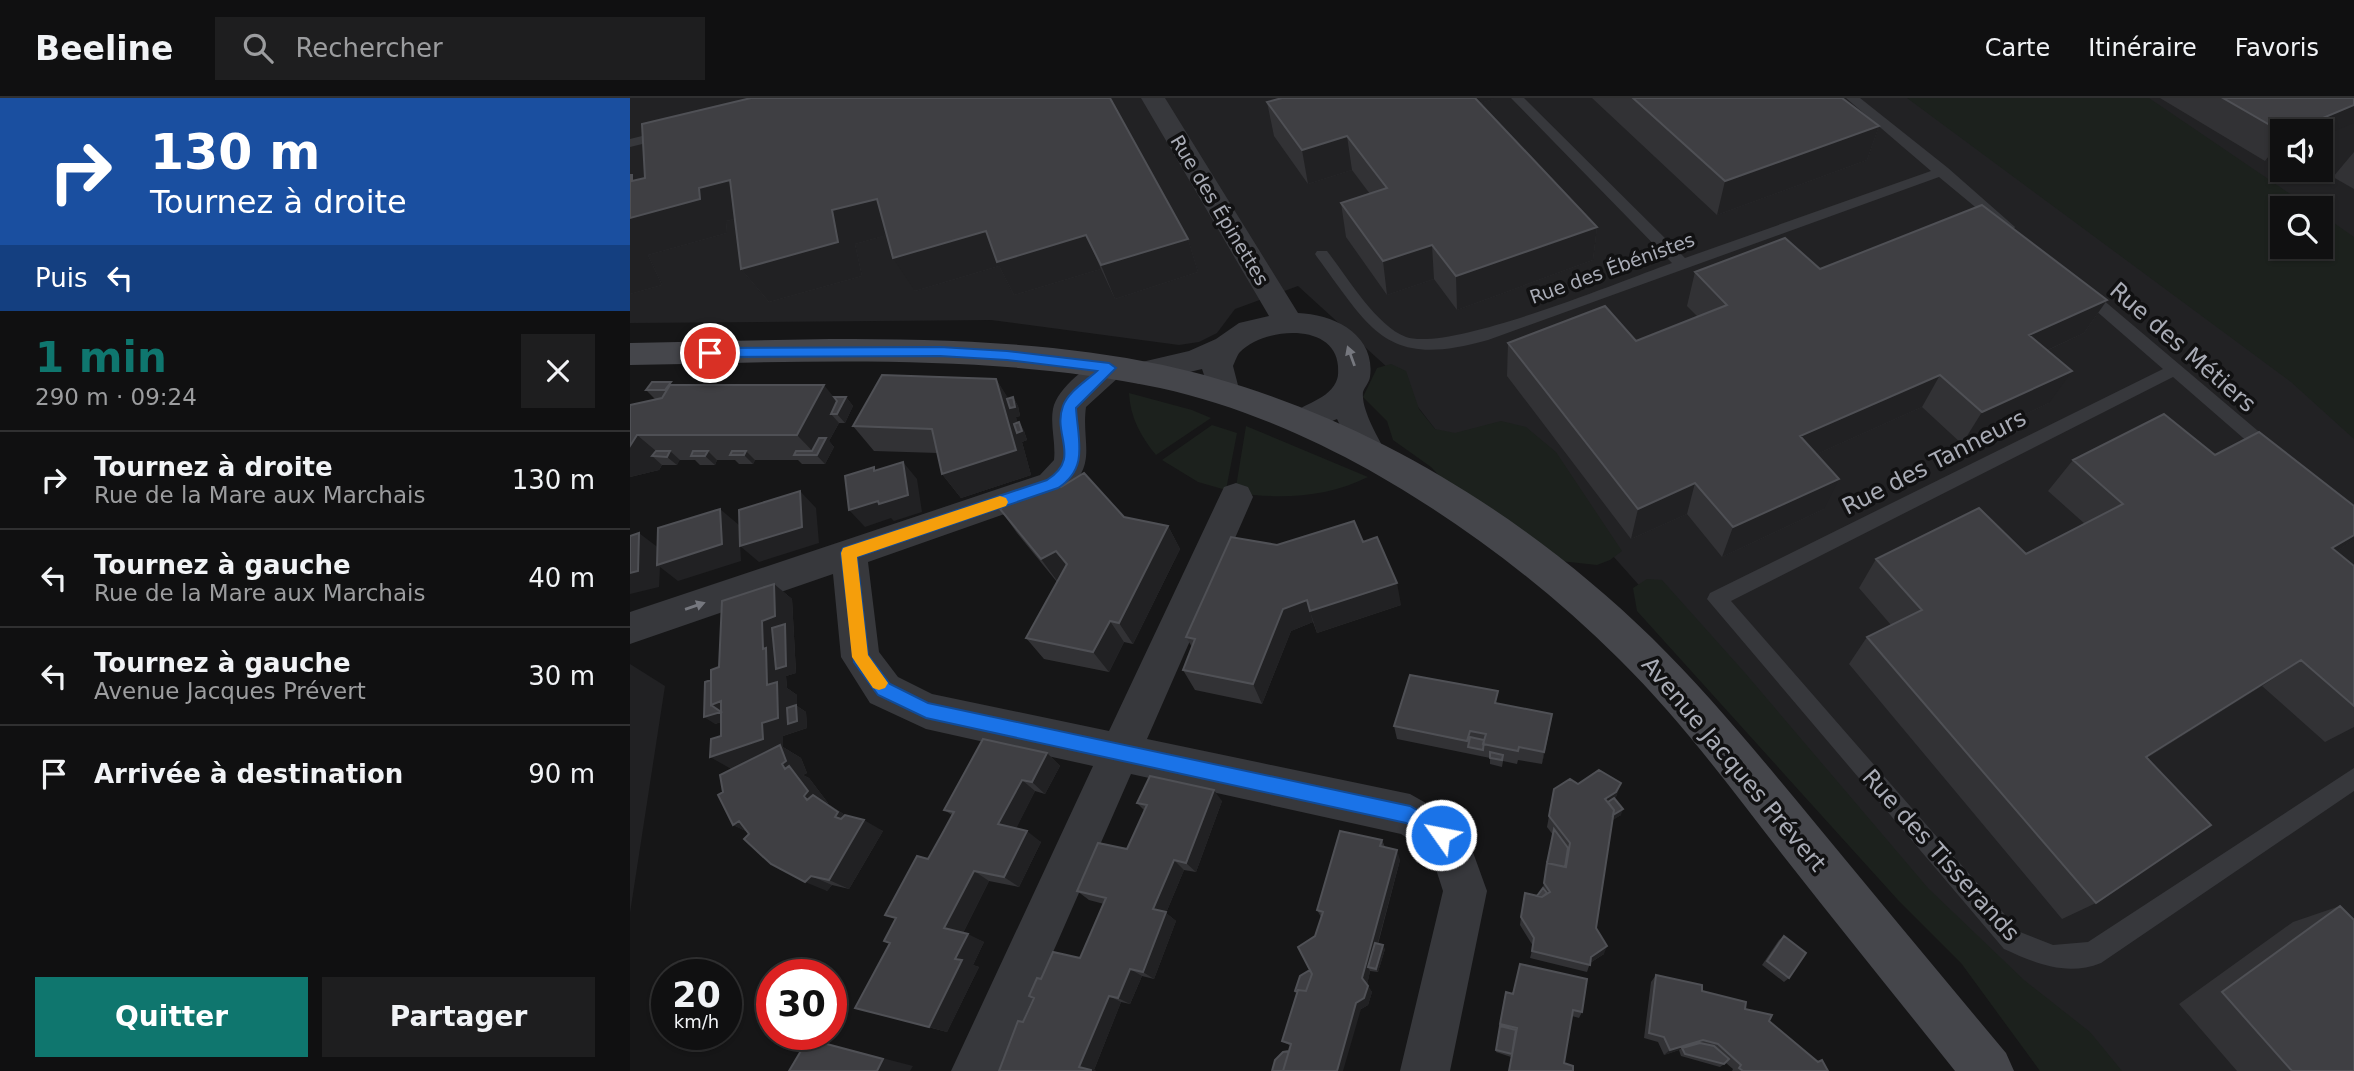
<!DOCTYPE html>
<html lang="fr">
<head>
<meta charset="utf-8">
<style>
  :root { --surface:#101011; --page:#1e1e1f; --text:#f1f3f6; --muted:#9c9d9f; --line:#303031; --accent:#0f766e }
  body { margin:0; font-family:"DejaVu Sans",sans-serif; background:var(--page); color:var(--text); height:100vh; display:flex; flex-direction:column; font-size:26px; white-space:nowrap }
  * { box-sizing:border-box; margin:0 }
  p { font-size:23px; color:var(--muted) }
  .icon { flex:none; width:38px; height:38px; fill:none; stroke:currentColor; stroke-width:2; stroke-linecap:round; stroke-linejoin:round }
  .map { position:relative; flex:1; overflow:hidden }
  .side { display:flex; flex-direction:column; background:var(--surface); width:630px }
  .side>* { flex:none }
  .top-card { background:#1a4fa0; color:#fff; overflow:hidden }
  .buttons { position:absolute; left:1640px; top:21px; display:grid; gap:14px }
  .buttons a { display:grid; place-items:center; width:63px; height:63px; border-radius:0px; background:var(--surface); box-shadow:0 2px 5px #0004,0 0 0 2px var(--line); font-size:35px }
  .speed { position:absolute; left:21px; top:861px; display:flex; gap:14px; font-size:35px; font-weight:700; text-align:center }
  .speed>* { display:grid; place-content:center; width:91px; height:91px; border-radius:50%; background:var(--surface); box-shadow:0 2px 5px #0004,0 0 0 2px var(--line); line-height:1 }
  .speed small { font-size:18px; font-weight:400 }
  .speed .limit { border:10px solid #d22; background:#fff; color:#111 }
  .pin { position:absolute; display:grid; place-items:center; width:60px; height:60px; color:#fff; margin:-30px; border:4px solid #fff; border-radius:50%; box-shadow:0 2px 7px #0007 }
  .me { position:absolute; width:77px; margin:-38px; rotate:303deg; stroke-linejoin:round; filter:drop-shadow(0 0 5px #0008) }
  .turn { display:flex; align-items:center; gap:24px; height:147px; padding:0 35px; font-size:32px }
  .turn .icon { width:91px; height:91px; stroke-width:2.5 }
  .turn b { display:block; font-size:49px; line-height:60px }
  .then { display:flex; align-items:center; height:66px; padding:0 35px; background:#0003; gap:14px; font-size:26px }
  .round { display:grid; place-items:center; flex:none; width:74px; height:74px; border-radius:0px; background:var(--page) }
  .headline { display:flex; align-items:center; justify-content:space-between; height:119px; padding:0 35px }
  h1 { font-size:42px; font-weight:700; line-height:52px; color:var(--accent) }
  .cta { display:flex; gap:14px; margin-top:auto; padding:14px 35px }
  .cta a { flex:1; height:80px; border-radius:0px; background:var(--accent); color:#fff; font-size:28px; font-weight:700; line-height:80px; text-align:center }
  .cta a+a { background:var(--page); color:var(--text) }
  ul { padding:0; list-style:none }
  li { display:flex; align-items:center; gap:21px; height:98px; padding:0 35px; border-top:2px solid var(--line) }
  li div { flex:1 }
  li b { display:block; font-size:26px }
  li em { font-style:normal }
  header { display:flex; align-items:center; gap:42px; box-sizing:border-box; height:98px; padding:0 35px; background:var(--surface); border-bottom:2px solid var(--line) }
  header strong { font-size:33px }
  nav { display:flex; gap:38px; margin-inline-start:auto; font-size:24px }
  .search { width:490px; height:63px; background:var(--page); display:flex; align-items:center; gap:18px; box-sizing:border-box; padding:0 24px; border-radius:0px; color:var(--muted); font-size:26px }
  main { display:flex; flex:1; min-height:0 }
  .map>svg:first-child { display:block }
  .built { fill:#222224; fill-rule:evenodd }
  .green { fill:#1c211d }
  .lines { fill:none; stroke-linecap:round; stroke-linejoin:round }
  .lane { fill:#37383c; fill-rule:evenodd }
  .street { fill:#37383c; fill-rule:evenodd }
  .secondary { fill:#45464b; fill-rule:evenodd }
  .wall { fill:#323235 }
  .shaded-wall { fill:#212123 }
  .building { fill:#3f3f43; stroke:#4f5055; stroke-width:2 }
  .oneway { fill:#76787f }
  .route { fill:#1a73e8; stroke:#114b97; stroke-width:2 }
  .slow { fill:#f59e0b }
  .labels { text-anchor:middle; dominant-baseline:central; stroke-width:7; stroke-linejoin:round; paint-order:stroke }
  .far-street-label { font-size:19px; fill:#a9acb6; stroke:#111112 }
  .street-label { font-size:23px; fill:#a9acb6; stroke:#111112 }
</style>
</head>
<body>
<header>
<strong>Beeline</strong>
<div class="search"><svg class="icon" aria-label="search" viewBox="0 0 24 24"><circle cx="10" cy="10" r="6"/><path d="M15 15l6 6"/></svg>Rechercher</div>
<nav><a>Carte</a><a>Itinéraire</a><a>Favoris</a></nav>
</header>
<main>
<section class="side">
<div class="top-card">
<div class="turn"><svg class="icon" aria-label="right" viewBox="0 0 24 24"><path d="M7 20v-9h11M14 6l5 5-5 5"/></svg><div><b>130 m</b>Tournez à droite</div></div>
<div class="then">Puis<svg class="icon" aria-label="left" viewBox="0 0 24 24"><path d="M17 20v-9H6M10 6l-5 5 5 5"/></svg></div>
</div>
<div class="headline"><div><h1>1 min</h1><p>290 m · 09:24</p></div><a class="round"><svg class="icon" aria-label="close" viewBox="0 0 24 24"><path d="M6 6l12 12M18 6L6 18"/></svg></a></div>
<ul>
<li><svg class="icon" aria-label="right" viewBox="0 0 24 24"><path d="M7 20v-9h11M14 6l5 5-5 5"/></svg><div><b>Tournez à droite</b><p>Rue de la Mare aux Marchais</p></div><em>130 m</em></li>
<li><svg class="icon" aria-label="left" viewBox="0 0 24 24"><path d="M17 20v-9H6M10 6l-5 5 5 5"/></svg><div><b>Tournez à gauche</b><p>Rue de la Mare aux Marchais</p></div><em>40 m</em></li>
<li><svg class="icon" aria-label="left" viewBox="0 0 24 24"><path d="M17 20v-9H6M10 6l-5 5 5 5"/></svg><div><b>Tournez à gauche</b><p>Avenue Jacques Prévert</p></div><em>30 m</em></li>
<li><svg class="icon" aria-label="arrive" viewBox="0 0 24 24"><path d="M6 21V4h12l-3 4 3 4H6"/></svg><div><b>Arrivée à destination</b></div><em>90 m</em></li>
</ul>
<div class="cta"><a>Quitter</a><a>Partager</a></div>
</section>
<div class="map">
<svg width="1724" height="973" viewBox="0 0 1724 973">
  <rect width="100%" height="100%" fill="#161617"/>
  <path class="built" d="M0 0H1724V973H1442L983 458 805 331 758 270 668 188 605 211 587 235 569 244 549 247 361 222 0 225ZM1652 33H1690V72H1652ZM1652 110H1690V149H1652Z"/>
  <path class="green" d="M1277 0H1519L1681 110H1652V149H1690L1691 116 1724 139V341L1661 284Z
    M761 266 776 273 789 311 805 331 825 335 871 323 896 329 926 354 992 453 980 462 967 467 930 463 820 389 801 369 763 342 757 323 733 299 747 270Z
    M499 295 562 312 581 320 526 357C511 339 500 319 499 295Z
    M582 327 607 335 596 392 568 384 532 362Z
    M616 328 738 379C696 400 651 401 605 395Z
    M1017 481 1032 482 1116 576 1298 790 1394 882 1460 934 1492 973H1410L1331 865 1268 802 1007 513 1003 490Z"/>
  <g class="lines">
    <path class="lane" d="M881 0H894L1055 160 1301 73 1216 0H1230L1318 70 1385 129 1383 132H1373L1309 79 858 242C756 271 742 233 687 159L685 156 687 153H697C716 177 746 228 776 239 821 254 991 183 1042 165Z
      M36 32 41 33V39L0 49V41Z
      M1454 189 1459 190 1647 349 1650 354 1647 359H1635L1543 279 1101 503 1390 834 1423 847 1458 844 1724 670V693L1471 865C1436 879 1405 865 1374 851L1077 501 1080 495 1533 271 1449 198 1446 194 1449 190Z"/>
    <path class="street" d="M511 0H535L668 215C704 216 746 237 740 279 739 285 734 290 733 294 731 312 749 341 757 356L752 365 740 369 728 365 707 321 673 335 661 332 657 323C667 305 696 305 706 284 709 278 708 273 708 268 705 224 634 229 610 254 607 257 605 264 603 268L610 295 605 303 594 307 583 303 572 271 510 286 499 283 494 275 499 267 559 253 586 241 609 225 639 218Z
      M479 259 490 262 495 270 490 278 456 309C451 345 469 367 434 395L238 464 249 554 268 579 302 596 479 633 594 389 606 385 618 389 623 399 517 641 780 696 826 722 836 735 857 793 820 973H770L813 793 803 762 796 752 771 736 501 676 371 973H321L463 668 296 631 240 605 211 559 203 476 0 546V514L410 377 424 362C426 345 420 327 423 311 427 290 460 264 479 259Z"/>
    <path class="secondary" d="M200 241C311 241 424 244 533 267 716 307 889 410 1022 540 1083 600 1136 666 1190 731 1252 806 1314 881 1376 955L1384 973H1325C1270 904 1214 835 1159 765 1105 696 1052 623 989 561 914 487 831 424 739 372 674 336 603 306 530 290 356 254 177 264 0 267V245Z"/>
  </g>
  <path class="wall" d="M962 0H1212L1249 28 1237 62 1087 117Z
    M1530 0H1724L1652 33V56L1635 63Z
    M864 1 850 5 967 129 963 162 827 212 804 181 757 197 716 139 711 105 740 96 722 72 678 86 644 38 637 4Z
    M1724 54V91L1703 79Z
    M6 82 558 141 568 174 485 201 471 171 384 197 369 168 285 193 257 137 225 146 232 178 139 204 111 171 105 121 96 123 97 135 18 157 32 187 0 196Z
    M1190 171 1477 202 1454 235 1418 252 1419 305 1332 346 1292 309 1187 356 1194 411 1092 459 1057 416 1001 441 877 278 878 245 1006 243 1068 219 1057 208 1065 174Z
    M366 281 378 301 383 299 388 308 390 318 386 319 387 325 389 324 394 333 397 342 392 344 401 377 331 400 312 376 308 355 244 353 223 328Z
    M44 287 216 299 223 308 215 325H209L199 343 204 349 195 366H172L168 362H125L123 366H109L105 362H87L85 367H70L65 362H49L47 367H32L29 372 0 379V307L28 301H25L16 292Z
    M1585 357 1724 408V441L1706 454 1724 468V629L1695 644 1632 588 1517 660 1466 805 1432 821 1219 566 1237 539 1261 527 1229 490 1246 461 1396 456 1455 426 1418 393 1443 362Z
    M431 389 494 419 538 428 550 451 503 546 494 544 479 574 414 561 396 540 427 484 387 435 370 411Z
    M733 444 771 507 687 535 683 524 661 533 632 606 565 592 553 572 562 549 556 539 647 447Z
    M144 486 162 501 166 575 156 578 157 590 167 597V608L176 614 177 630 153 638V649L171 660 177 675 173 677 179 680 198 705V706L215 717 253 733 219 791 202 787 197 793 118 734 103 727 93 694 102 671 91 638V624L85 626 89 569Z
    M868 605 920 629 912 666 888 662 887 666 873 663 872 669 860 666V660L767 641 764 628Z
    M417 655 430 668 415 696 405 693 386 730 411 744 389 789 359 783 333 835 354 844 343 867 349 869 317 934 225 910 260 846 254 843 266 821 255 817 298 761 322 717 314 712Z
    M948 686 987 697 985 700 991 717 982 722 966 830 974 856 960 865 957 874 900 860 903 848 890 827 891 819 913 790 923 737 917 729 924 691Z
    M592 703 566 774 554 772 536 815 546 823 524 881 512 878 500 906 491 904 464 972 466 973H369L393 924 411 881 450 860 474 806 459 802 447 793 497 751 514 712 507 705Z
    M752 742 755 749 770 762 748 846 755 851 748 874 740 873 737 887 742 894 738 907 659 953 661 948 652 943 667 895 665 893 680 872 691 819 687 812Z
    M1710 808 1724 973H1607L1549 906 1663 824Z
    M1154 838 1159 880 1154 884 1132 867 1149 842Z
    M1026 877 1072 893 1115 911 1139 923 1198 973H1102L1103 971 1096 965 1090 969 1051 958 1049 952 1034 957 1028 944 1014 940 1021 884Z
    M883 896 952 914 949 920 942 918 934 965 881 959 866 954 870 926Z"/>
  <path class="shaded-wall" d="M826 0H864V1L826 12Z
    M1724 7V25L1690 39V33H1662Z
    M1249 28 1237 62 1087 117 1095 83Z
    M717 38 722 72 678 86 672 52Z
    M1652 41V56L1635 63Z
    M2 77 31 111 69 90 100 82 126 116 96 123 97 135 18 157 32 187 0 196V120Z
    M247 101 268 134 225 146 232 178 139 204 111 171 202 112Z
    M967 129 963 162 827 212 826 178Z
    M356 133 456 137 471 171 384 197 369 168 285 193 263 160Z
    M558 141 568 174 485 201 471 167Z
    M802 147 804 181 757 197 753 163Z
    M1477 202 1454 235 1379 270 1399 237Z
    M1442 273 1419 305 1332 346 1352 314Z
    M1310 277 1292 309 1158 369 1170 338Z
    M366 281 382 306 383 299 388 308 390 318 386 319 390 334 389 324 394 333 397 342 392 344 401 377 331 400 312 376Z
    M194 287 211 308 216 299 223 308 215 325 207 316H201L209 325 199 343 204 349 195 366 167 337Z
    M7 337 32 358H22L32 367 29 372 0 379V348Z
    M40 353 50 362 47 367 37 359Z
    M78 353 87 362 85 367 75 358Z
    M116 353 125 362 123 366 114 357Z
    M273 364 287 381 292 414 264 423 261 420 235 429 219 412Z
    M1209 381 1194 411 1092 459 1103 429Z
    M1065 385 1057 416 1001 441 1008 411Z
    M170 393 186 410 189 445 129 464 110 448Z
    M90 411 109 427 111 463 48 483 30 469 29 489 0 496V475L9 435 30 451Z
    M538 428 550 451 503 546 489 525Z
    M1724 437V441L1706 454 1702 450Z
    M426 453 442 476 428 484 411 461Z
    M767 485 771 507 687 535 680 513Z
    M144 486 162 501 166 575 156 578 157 590 167 597V608L176 614 177 630 153 638V649L171 660 177 675 173 677 179 680 198 705V706L224 723 234 722 253 733 219 791 199 782 205 719 194 710 103 672 80 659 132 625 137 587 133 551 132 523Z
    M677 502 683 524 661 533 632 606 623 586 653 511Z
    M480 523 494 544 479 574 463 554Z
    M1671 562 1632 588 1483 681 1516 659Z
    M0 566 35 588 0 815Z
    M91 603 112 617 85 626 74 619 81 607Z
    M922 616 920 629 912 666 914 654Z
    M417 655 430 668 415 696 402 684Z
    M392 682 405 693 383 737 368 726Z
    M991 685 987 697 983 705 976 710 975 701Z
    M584 692 592 703 566 774 556 765Z
    M993 711 991 717 980 724 982 718Z
    M109 723 126 738 103 727Z
    M397 733 411 744 389 789 374 779Z
    M767 752 770 762 741 870 738 869 740 873 737 887 732 880Z
    M544 762 554 772 536 815 546 823 524 881 513 874 523 811Z
    M344 773 359 783 331 839 314 830Z
    M181 778 202 787 197 793 175 784Z
    M338 836 354 844 343 867 349 869 317 934 299 929 325 861Z
    M753 847 755 851 748 874 746 871Z
    M977 848 974 856 958 866 961 859Z
    M500 871 512 878 500 906 488 900Z
    M738 888 742 894 738 907 731 911 713 973H707L726 905Z
    M479 898 491 904 464 972 466 973H461L449 969Z
    M178 941 210 949 283 968 280 973H247Z
    M1073 942 1066 947 1052 950 1049 952 1034 957 1040 952Z"/>
  <path class="building" d="M121 0H480L558 141 471 167 456 137 367 164 356 133 263 160 247 101 202 112 208 144 111 171 100 82 69 90 70 101 0 120V77H2V83L15 80 12 26Z
    M652 0H845L967 129 826 178 802 147 753 163 711 105 757 90 717 38 672 52 637 4Z
    M1003 0H1212L1249 28 1095 83Z
    M1593 0H1724V7L1662 33 1652 34Z
    M1352 107 1477 202 1399 237 1442 273 1352 314 1310 277 1170 338 1209 381 1103 429 1065 385 1008 411 878 245 975 208 1006 243 1097 207 1065 174 1155 140 1190 171Z
    M252 277 366 281 386 352 312 376 302 331 223 328Z
    M22 284H41L35 292H16Z
    M40 287H194L167 337H7L0 348V307L32 300Z
    M204 299H216L207 316H201L207 303Z
    M383 299 385 309 380 310 377 301Z
    M1534 316 1585 357 1629 334 1724 408V437L1702 450 1724 468V608L1671 562 1516 659 1581 727 1466 805 1237 539 1292 512 1246 461 1349 410 1396 456 1493 406 1443 362Z
    M389 324 392 333 387 335 384 326Z
    M189 340H196L187 357H164L166 353H182Z
    M26 353H40L37 359 22 358Z
    M63 353H78L75 358H61Z
    M102 353H116L114 357H100Z
    M273 364 278 397 249 406 248 403 219 412 215 378 244 369V373Z
    M454 375 494 419 538 428 489 525 480 523 463 554 396 540 437 466 426 453 411 461 370 411 423 380 431 389Z
    M170 393 172 429 110 448 109 412Z
    M90 411 92 446 27 467 28 430Z
    M724 423 733 444 747 439 767 485 680 513 677 502 653 511 623 586 553 572 565 541 556 539 601 439 647 447Z
    M9 435 8 473 0 475V438Z
    M144 486 145 518 132 523 133 551 136 550 137 587 147 584 148 620 132 625 133 641 80 659 81 641 91 638V603L81 607V572L89 569 92 503Z
    M155 526 156 568 146 571 142 530Z
    M780 577 868 593 865 605 922 616 914 654 889 649 888 653 853 646 856 636 840 633 837 643 764 628Z
    M81 582V607L91 614 74 619 75 584Z
    M166 607 167 623 158 626 157 610Z
    M840 639 854 642 853 652 838 649Z
    M353 641 417 655 402 684 392 682 368 726 397 733 374 779 344 773 314 830 338 836 325 861 332 862 299 929 225 910 260 845 254 843 266 820 255 817 287 758 298 761 312 736 324 714 314 712Z
    M150 647 156 663 152 666 155 671 159 668 178 693 174 698 177 702 183 697 208 714 205 719 211 721 215 717 234 722 199 782 181 778 175 784 141 766 114 741 119 736 109 723 103 727 88 697 93 694 90 677Z
    M860 654 873 657 872 662 860 660Z
    M969 672 991 685 986 694 975 701 984 712 966 830 977 848 961 859 960 867 902 853 904 840 891 819 895 795 912 799 920 794 914 785 917 765 936 769 940 745 919 718 924 691 940 681 948 686Z
    M520 678 584 692 556 765 544 762 523 811 536 814 513 874 500 871 488 900 479 898 449 969 461 972V973H369L388 923 393 924 404 900 399 898 407 880 411 881 423 854 450 860 476 800 447 793 468 745 497 751 517 707 507 705Z
    M984 700 993 711 983 717 984 712 978 704Z
    M924 731 938 750 935 769 917 765Z
    M710 733 752 742 750 748 767 752 732 880 738 888 734 900 726 905 707 973H653L661 946 652 943 668 892 676 893 682 876 668 849 685 838 693 814 687 812Z
    M913 790 917 795 912 799 907 798Z
    M1710 808 1724 822V973H1662L1592 894Z
    M1154 838 1176 855 1159 880 1137 863Z
    M745 845 753 847 746 871 738 869Z
    M890 866 957 881 952 914 943 912 934 965 943 968V973H879L887 930 870 926 876 894 883 896Z
    M680 872 682 876 676 893 668 892 667 894 665 893 670 878Z
    M1026 877 1072 887V893L1116 904 1115 911 1142 917 1139 923 1188 964 1192 962 1198 973H1113L1109 970 1111 967 1088 946 1073 942 1040 952 1034 939 1019 935Z
    M870 928 886 932 882 956 866 952Z
    M178 941 253 961 247 973H159Z
    M1070 945 1084 948 1099 961 1094 966 1055 956 1052 950Z
    M659 953 653 973H642L645 962 653 954Z"/>
  <defs><path id="oneway-solid" d="M-6-.8H1V-3.2L6.5 0L1 3.2V.8H-6Z" transform="scale(1.75)"/></defs>
  <g class="oneway">
    <use href="#oneway-solid" transform="translate(721 258) rotate(-110)"/>
    <use href="#oneway-solid" transform="translate(65 508) rotate(-19)"/>
  </g>
  <path class="route" d="M310 249 377 253 479 265 486 270 446 310C448 343 459 370 428 390L227 459 238 557 260 586 298 605 780 708 818 730 821 737 818 743 811 746 776 725 296 620 248 597 224 564 211 455 213 450 417 382C452 360 422 337 433 308 438 294 456 283 467 273L377 262 310 258 80 259 73 255 80 250Z"/>
  <path class="slow" d="M370 398 376 400 378 404 376 408 227 459 238 557 258 585 255 590 249 592 243 590 222 559 211 455 213 450Z"/>
  <g class="labels">
    <g class="far-street-label">
      <text transform="translate(590 112) rotate(59)">Rue des Épinettes</text>
      <text transform="translate(982 170) rotate(-20)">Rue des Ébénistes</text>
    </g>
    <g class="street-label">
      <text transform="translate(1553 249) rotate(41)">Rue des Métiers</text>
      <text transform="translate(1304 364) rotate(-27)">Rue des Tanneurs</text>
      <text transform="translate(1104 666) rotate(50)">Avenue Jacques Prévert</text>
      <text transform="translate(1311 757) rotate(48)">Rue des Tisserands</text>
    </g>
  </g>
</svg>
<div class="buttons">
<a><svg class="icon" aria-label="sound" viewBox="0 0 24 24"><path d="M4 9h4l5-4v14l-5-4H4zM17 9q2 3 0 6"/></svg></a>
<a><svg class="icon" aria-label="search" viewBox="0 0 24 24"><circle cx="10" cy="10" r="6"/><path d="M15 15l6 6"/></svg></a>
</div>
<div class="speed"><div>20<small>km/h</small></div><div class="limit">30</div></div>
<div class="pin" style="left:80px;top:255px;background:#d93025"><svg class="icon" aria-label="arrive" viewBox="0 0 24 24"><path d="M6 21V4h12l-3 4 3 4H6"/></svg></div>
<svg class="me" style="left:811px;top:737px" viewBox="-20 -20 40 40"><circle r="17" fill="#1a73e8" stroke="#fff" stroke-width="3"/><path d="M0-11L8 9 0 5-8 9z" fill="#fff"/></svg>
</div>
</main>
</body>
</html>
